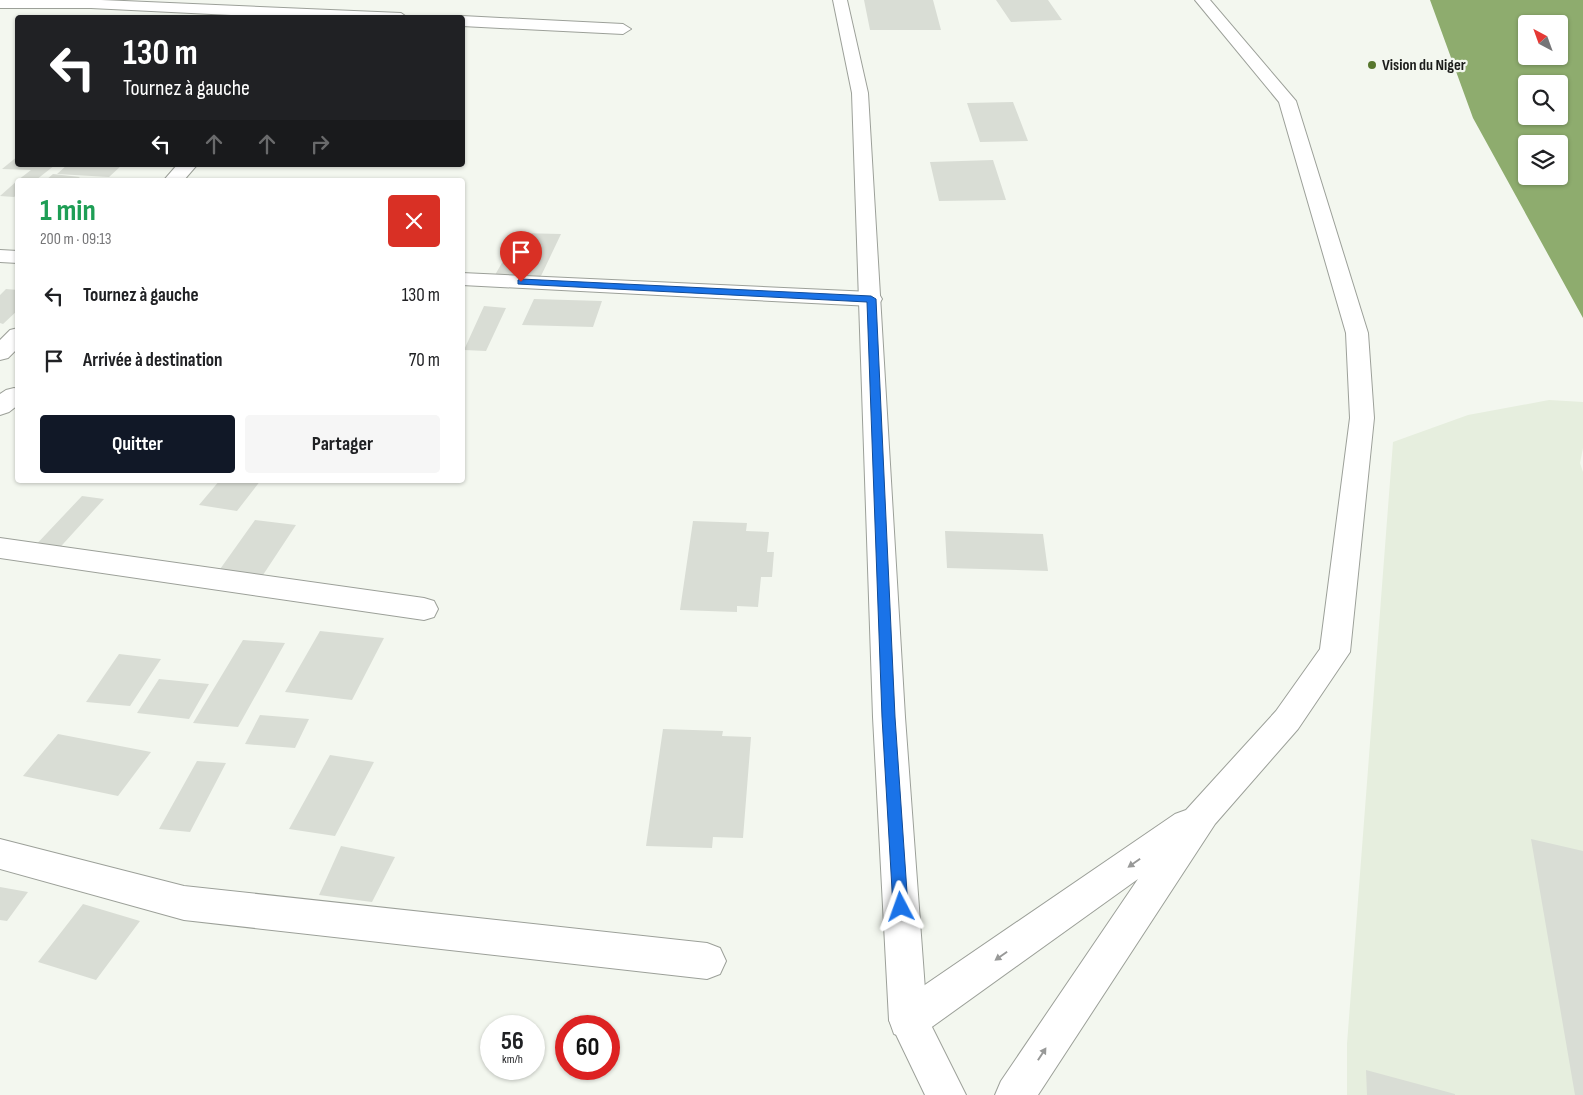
<!DOCTYPE html>
<html lang="fr">
<head>
<meta charset="utf-8">
<style>
  :root { --surface:#fff; --page:#f6f6f6; --text:#202124; --muted:#757577; --accent:#111827 }
  body { margin:0; font-family:"Sofia Sans Condensed",sans-serif; background:var(--page); color:var(--text); height:100vh; display:flex; flex-direction:column; font-size:19px; white-space:nowrap }
  * { box-sizing:border-box; margin:0 }
  p { font-size:16px; color:var(--muted) }
  .icon { flex:none; width:28px; height:28px; fill:none; stroke:currentColor; stroke-width:2; stroke-linecap:round; stroke-linejoin:round }
  .map { position:relative; flex:1; overflow:hidden }
  .drawer { position:absolute; left:15px; top:178px; width:450px; height:305px; display:flex; flex-direction:column; background:var(--surface); border-radius:5px; box-shadow:0 1px 4px #0004 }
  .drawer>* { flex:none }
  .top-card { position:absolute; left:15px; top:15px; width:450px; height:152px; border-radius:5px; box-shadow:0 1px 4px #0004; background:#202124; color:#fff; overflow:hidden }
  .needle { width:32px; rotate:319deg }
  .tools { position:absolute; left:1518px; top:15px; display:grid; gap:10px }
  .tools a { display:grid; place-items:center; width:50px; height:50px; border-radius:5px; background:var(--surface); box-shadow:0 1px 4px #0004; font-size:25px }
  .speed { position:absolute; left:480px; top:1015px; display:flex; gap:10px; font-size:25px; font-weight:700; text-align:center }
  .speed>* { display:grid; place-content:center; width:65px; height:65px; border-radius:50%; background:var(--surface); box-shadow:0 1px 4px #0004; line-height:1 }
  .speed small { font-size:12px; font-weight:400 }
  .speed .limit { border:8px solid #d22; background:#fff; color:#111 }
  .pin { position:absolute; display:grid; place-items:center; width:42px; height:42px; color:#fff; margin:-51px -21px; border-radius:50% 50% 50% 0; rotate:-45deg; box-shadow:0 0 5px #0007 }
  .pin .icon { rotate:45deg }
  .me { position:absolute; width:55px; margin:-28px; rotate:356deg; stroke-linejoin:round; filter:drop-shadow(0 0 4px #0008) }
  .turn { display:flex; align-items:center; gap:18px; height:105px; padding:0 25px; font-size:22px }
  .turn .icon { width:65px; height:65px; stroke-width:2.5 }
  .turn b { display:block; font-size:35px; line-height:42px }
  .lanes { display:flex; align-items:center; height:48px; padding:0 25px; background:#0003; justify-content:center; gap:25px; direction:ltr }
  .lanes .off { opacity:.35 }
  .round { display:grid; place-items:center; flex:none; width:52px; height:52px; border-radius:5px; background:var(--page) }
  .head { display:flex; align-items:center; justify-content:space-between; height:85px; padding:0 25px }
  h1 { font-size:30px; font-weight:700; line-height:38px; color:#1e9e55 }
  .cta { display:flex; gap:10px; margin-top:auto; padding:10px 25px }
  .cta a { flex:1; height:58px; border-radius:5px; background:var(--accent); color:#fff; font-size:20px; font-weight:700; line-height:58px; text-align:center }
  .cta a+a { background:var(--page); color:var(--text) }
  ul { padding:0; list-style:none }
  li { display:flex; align-items:center; gap:15px; height:65px; padding:0 25px }
  li div { flex:1 }
  li b { display:block; font-size:19px }
  li em { font-style:normal }
  .map>svg:first-child { display:block }
  .built { fill:#e6eede }
  .water { fill:#8eac6e; fill-rule:evenodd }
  .building { fill:#d9ddd5 }
  .lines { fill:none; stroke-linecap:round; stroke-linejoin:round }
  .street-casing { stroke:#9ca099; stroke-width:2 }
  .secondary-casing { stroke:#9ca099; stroke-width:2 }
  .primary-casing { stroke:#9ca099; stroke-width:2 }
  .street { fill:#fff; fill-rule:evenodd }
  .secondary { fill:#fff; fill-rule:evenodd }
  .primary { fill:#fff; fill-rule:evenodd }
  .oneway { fill:#989998 }
  .route { fill:#1a73e8; stroke:#114b97 }
  .poi-dot { fill:#57772d; stroke:#f3f7ef; stroke-width:2 }
  .labels { text-anchor:middle; dominant-baseline:central; stroke-width:4.5; stroke-linejoin:round; paint-order:stroke }
  .far-poi-label { font-size:16px; font-weight:bold; fill:#1b1c1a; stroke:#f3f7ef; text-anchor:start }
</style>
</head>
<body>
<div class="map">
<svg width="1583" height="1095" viewBox="0 0 1583 1095">
  <rect width="100%" height="100%" fill="#f3f7ef"/>
  <path class="built" d="M1549 400 1583 402V448L1580 463 1583 472V1095H1347V1044L1393 442 1468 415Z"/>
  <path class="water" d="M1430 0H1583V318L1473 118ZM1526 24H1559V56H1526ZM1526 84H1559V116H1526ZM1526 144H1559V176H1526Z"/>
  <path class="building" d="M864 0H933L941 30H870Z
    M996 0H1048L1062 20 1011 22Z
    M1013 102 1028 141 980 142 967 103Z
    M18 156V165H55L36 180H18L31 170 2 169Z
    M993 160 1006 200 939 201 930 162Z
    M67 165H122L109 177 57 174Z
    M53 174 80 177 76 180H46Z
    M401 178H432L431 180H400Z
    M18 180V194L14 197 0 196Z
    M519 233 561 234 541 276 495 275Z
    M6 289 18 290V310L3 324 0 323V295Z
    M534 299 602 301 593 327 522 325Z
    M484 306 506 308 486 351 464 350Z
    M220 480H261L237 511 199 505Z
    M82 496 104 499 54 554 31 550Z
    M255 520 296 525 261 578 218 572Z
    M693 521 747 523 746 531 769 532 767 552H774L772 577H761L758 607 737 606V612L680 610Z
    M945 531 1043 534 1048 571 947 568Z
    M320 631 384 638 352 700 285 692Z
    M243 640 285 643 238 727 193 723Z
    M119 654 161 659 130 706 86 702Z
    M159 679 209 684 189 719 137 713Z
    M260 715 309 719 295 748 245 744Z
    M663 729 723 731 722 736 751 737 743 838 713 837 712 848 646 846Z
    M58 734 151 752 118 796 23 776Z
    M330 755 374 762 335 836 289 829Z
    M197 761 226 763 190 832 159 829Z
    M1531 839 1583 851V1095H1575Z
    M341 846 395 857 372 902 319 895Z
    M0 887 28 892 7 921 0 920Z
    M83 904 140 921 96 980 38 962Z
    M1366 1070 1455 1094V1095H1367Z"/>
  <g class="lines">
    <g class="street-casing">
      <path id="street" d="M0 0H101L401 13 408 18H291L91 8H0Z
        M462 16 623 24 631 29 623 34 462 26V18H458Z
        M177 165H197L184 180H164Z
        M0 250 18 251V263L0 262Z
        M462 273 871 292 879 294 882 299 879 304 871 306 462 285Z
        M18 328V348L8 358 0 360V340L10 330Z
        M14 388 18 389V405L9 412 0 415V394L6 390Z
        M0 538 424 598 434 601 438 609 434 617 424 620 0 558Z
        M0 839 184 886 707 943 720 948 726 961 720 974 707 979 184 920 0 869Z"/>
    </g>
    <g class="secondary-casing">
      <path id="secondary" d="M1195 0H1210L1296 101 1368 333 1374 418 1350 652 1298 729 1215 824 1038 1095H995L1001 1081 1138 879 922 1034 908 1039 894 1034 889 1020 894 1006 1175 814 1186 810 1276 711 1320 649 1350 418 1346 333 1279 102Z"/>
    </g>
    <g class="primary-casing">
      <path id="primary" d="M833 0H847L868 93 905 717 927 1017 966 1095H925L889 1020 873 717 852 93Z"/>
    </g>
    <use href="#street" class="street"/>
    <use href="#secondary" class="secondary"/>
    <use href="#primary" class="primary"/>
  </g>
  <defs><path id="oneway-solid" d="M-6-.8H1V-3.2L6.5 0L1 3.2V.8H-6Z" transform="scale(1.25)"/></defs>
  <g class="oneway">
    <use href="#oneway-solid" transform="translate(1134 863) rotate(145)"/>
    <use href="#oneway-solid" transform="translate(1001 956) rotate(145)"/>
    <use href="#oneway-solid" transform="translate(1042 1054) rotate(-57)"/>
  </g>
  <path class="route" d="M521 279 871 296 876 299 895 717 908 907 906 911 901 913 895 911 893 907 882 717 867 302 518 284V280Z"/>
  <circle class="poi-dot" cx="1372" cy="65" r="5"/>
  <g class="labels">
    <g class="far-poi-label">
      <text x="1382" y="65">Vision du Niger</text>
    </g>
  </g>
</svg>
<div class="tools">
<a><svg class="needle" viewBox="-14 -14 28 28"><path d="M0-13l5 13h-10z" fill="#e53935"/><path d="M0 13l5-13h-10z" fill="#757577"/></svg></a>
<a><svg class="icon" aria-label="search" viewBox="0 0 24 24"><circle cx="10" cy="10" r="6"/><path d="M15 15l6 6"/></svg></a>
<a><svg class="icon" aria-label="layers" viewBox="0 0 24 24"><path d="M12 4l9 5-9 5-9-5zM3 14l9 5 9-5"/></svg></a>
</div>
<div class="speed"><div>56<small>km/h</small></div><div class="limit">60</div></div>
<div class="pin" style="left:521px;top:282px;background:#d93025"><svg class="icon" aria-label="arrive" viewBox="0 0 24 24"><path d="M6 21V4h12l-3 4 3 4H6"/></svg></div>
<svg class="me" style="left:901px;top:907px" viewBox="-20 -20 40 40"><path d="M0-17L14 15 0 8-14 15z" fill="#1a73e8" stroke="#fff" stroke-width="4"/></svg>
<div class="top-card">
<div class="turn"><svg class="icon" aria-label="left" viewBox="0 0 24 24"><path d="M17 20v-9H6M10 6l-5 5 5 5"/></svg><div><b>130 m</b>Tournez à gauche</div></div>
<div class="lanes"><svg class="icon" aria-label="left" viewBox="0 0 24 24"><path d="M17 20v-9H6M10 6l-5 5 5 5"/></svg><svg class="icon off" aria-label="ahead" viewBox="0 0 24 24"><path d="M12 20V5M6 11l6-6 6 6"/></svg><svg class="icon off" aria-label="ahead" viewBox="0 0 24 24"><path d="M12 20V5M6 11l6-6 6 6"/></svg><svg class="icon off" aria-label="right" viewBox="0 0 24 24"><path d="M7 20v-9h11M14 6l5 5-5 5"/></svg></div>
</div>
<section class="drawer">
<div class="head"><div><h1>1 min</h1><p>200 m · 09:13</p></div><a class="round" style="background:#d93025;color:#fff"><svg class="icon" aria-label="close" viewBox="0 0 24 24"><path d="M6 6l12 12M18 6L6 18"/></svg></a></div>
<ul>
<li><svg class="icon" aria-label="left" viewBox="0 0 24 24"><path d="M17 20v-9H6M10 6l-5 5 5 5"/></svg><div><b>Tournez à gauche</b></div><em>130 m</em></li>
<li><svg class="icon" aria-label="arrive" viewBox="0 0 24 24"><path d="M6 21V4h12l-3 4 3 4H6"/></svg><div><b>Arrivée à destination</b></div><em>70 m</em></li>
</ul>
<div class="cta"><a>Quitter</a><a>Partager</a></div>
</section>
</div>
</body>
</html>
